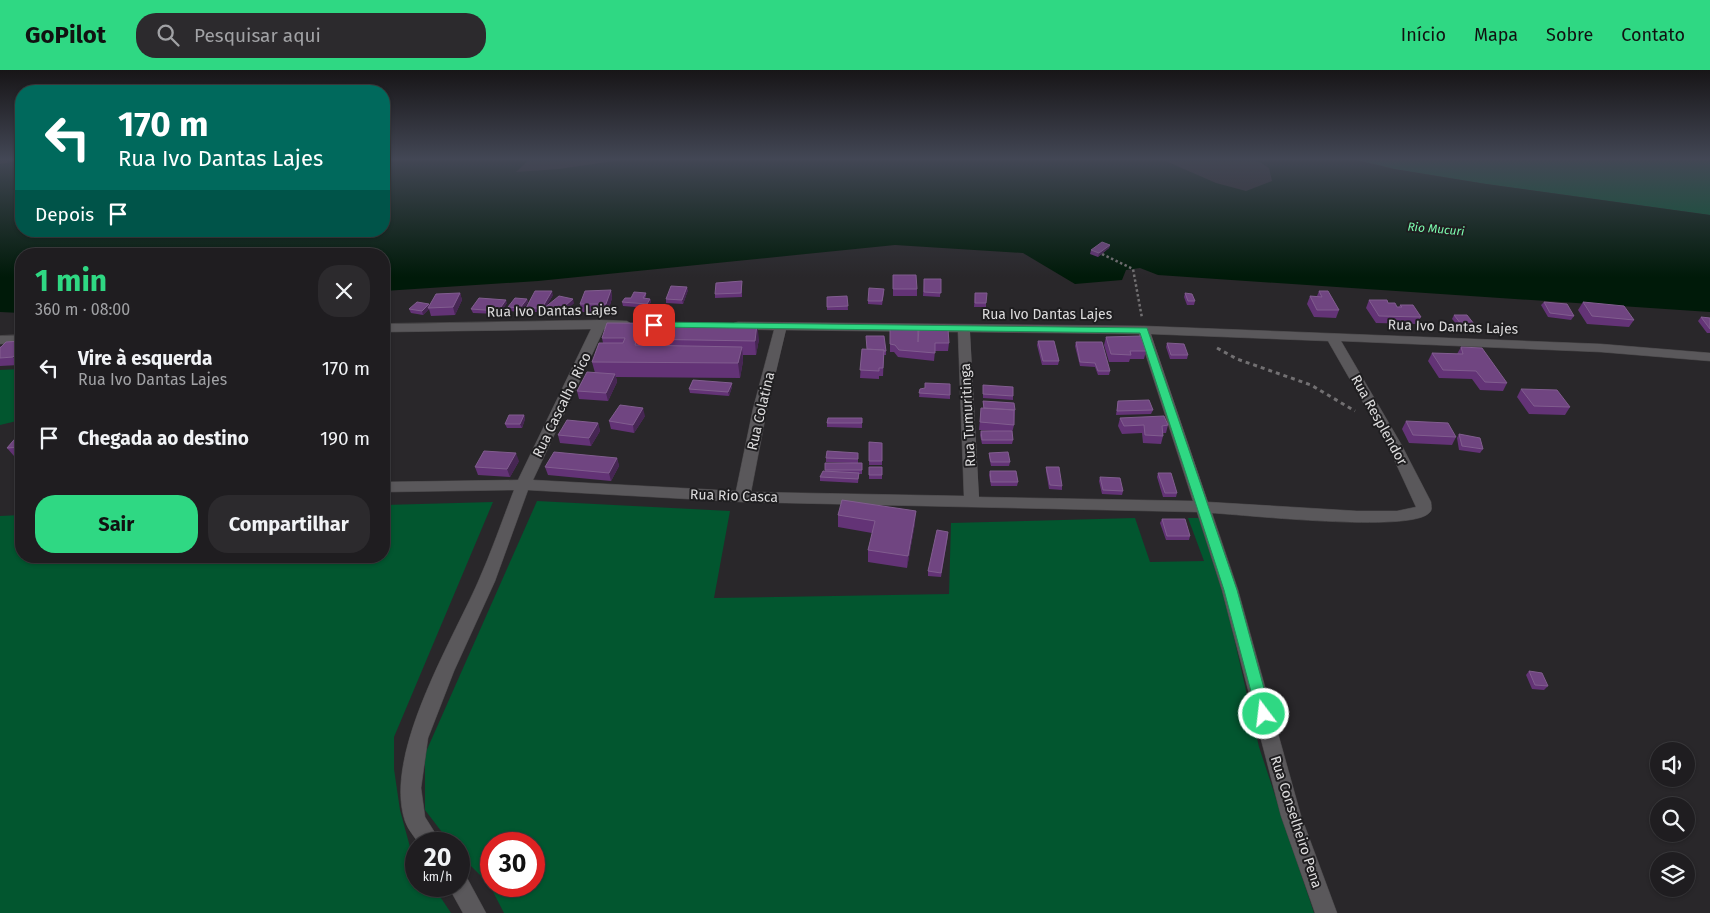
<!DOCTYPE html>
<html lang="pt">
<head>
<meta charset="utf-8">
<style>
  :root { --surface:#1f1d20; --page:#2c2a2d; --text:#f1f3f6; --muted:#a1a2a5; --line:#3c3b3e; --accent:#2fd883 }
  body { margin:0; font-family:"Fira Sans",sans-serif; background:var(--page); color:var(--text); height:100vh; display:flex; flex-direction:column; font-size:19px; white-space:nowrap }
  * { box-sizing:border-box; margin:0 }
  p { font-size:16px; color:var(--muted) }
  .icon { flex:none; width:28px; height:28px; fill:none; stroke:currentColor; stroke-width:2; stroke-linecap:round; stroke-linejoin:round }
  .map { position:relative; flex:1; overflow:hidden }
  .side { position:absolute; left:15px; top:178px; width:375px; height:315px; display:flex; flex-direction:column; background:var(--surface); border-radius:20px; box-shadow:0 1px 4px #0004,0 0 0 1px var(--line) }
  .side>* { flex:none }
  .banner { position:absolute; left:15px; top:15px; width:375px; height:152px; border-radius:20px; box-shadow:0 1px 4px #0004,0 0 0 1px var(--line); background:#00695c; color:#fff; overflow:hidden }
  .buttons { position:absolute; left:1650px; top:672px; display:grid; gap:10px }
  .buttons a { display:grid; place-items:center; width:45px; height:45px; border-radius:50%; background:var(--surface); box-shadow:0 1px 4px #0004,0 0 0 1px var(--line); font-size:25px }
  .speed { position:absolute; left:405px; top:762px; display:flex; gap:10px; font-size:25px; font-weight:700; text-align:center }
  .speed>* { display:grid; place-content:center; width:65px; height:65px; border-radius:50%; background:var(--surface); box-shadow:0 1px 4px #0004,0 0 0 1px var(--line); line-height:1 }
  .speed small { font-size:12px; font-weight:400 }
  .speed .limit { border:8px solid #d22; background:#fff; color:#111 }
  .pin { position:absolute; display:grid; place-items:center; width:42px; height:42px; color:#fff; margin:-21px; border-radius:10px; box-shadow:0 2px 8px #0006 }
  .me { position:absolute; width:55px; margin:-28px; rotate:345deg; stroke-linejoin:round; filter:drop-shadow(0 0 4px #0008) }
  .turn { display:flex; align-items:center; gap:18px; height:105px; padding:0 20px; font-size:22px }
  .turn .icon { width:65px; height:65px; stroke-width:2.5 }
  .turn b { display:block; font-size:35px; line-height:42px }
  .then { display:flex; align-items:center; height:48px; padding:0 20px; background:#0003; gap:10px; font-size:19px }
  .round { display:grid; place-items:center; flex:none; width:52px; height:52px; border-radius:20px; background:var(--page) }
  .overview { display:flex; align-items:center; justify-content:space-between; height:85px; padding:0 20px }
  h1 { font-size:30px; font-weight:700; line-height:38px; color:var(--accent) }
  .primary-button { display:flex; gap:10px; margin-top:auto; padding:10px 20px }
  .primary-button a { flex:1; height:58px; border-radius:20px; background:var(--accent); color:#111; font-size:20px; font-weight:700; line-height:58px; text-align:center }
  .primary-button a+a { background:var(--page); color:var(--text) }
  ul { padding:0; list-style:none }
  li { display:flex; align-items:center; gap:15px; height:70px; padding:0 20px }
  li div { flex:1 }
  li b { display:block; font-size:19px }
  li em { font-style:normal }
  header { display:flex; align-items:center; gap:30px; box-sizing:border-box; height:70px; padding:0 25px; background:var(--accent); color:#111 }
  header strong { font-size:24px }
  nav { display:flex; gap:28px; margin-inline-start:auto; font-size:18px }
  .search { width:350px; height:45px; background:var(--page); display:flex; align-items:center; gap:12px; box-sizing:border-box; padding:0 18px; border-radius:20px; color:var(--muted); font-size:19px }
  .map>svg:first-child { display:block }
  .green { fill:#02562f; fill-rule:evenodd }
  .water { fill:#001a09 }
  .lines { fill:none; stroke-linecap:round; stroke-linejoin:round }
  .minor-casing { stroke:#474547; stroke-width:1 }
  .path-far1 { stroke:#727072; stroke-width:2.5; stroke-dasharray:2.5 2.5; stroke-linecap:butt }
  .path { stroke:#727072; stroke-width:3; stroke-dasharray:4 4; stroke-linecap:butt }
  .minor { fill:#5a585b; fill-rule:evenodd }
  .wall { fill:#633376 }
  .shaded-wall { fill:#462653 }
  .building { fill:#704581; stroke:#815d8f }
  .route { fill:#2fd883; stroke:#1f8c55 }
  .labels { text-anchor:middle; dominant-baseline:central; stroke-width:4; stroke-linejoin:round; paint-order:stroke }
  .far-water-label { font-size:12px; font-style:italic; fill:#7dfdb0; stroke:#1f1e20 }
  .street-label { font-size:14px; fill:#dddcdd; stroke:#1f1e20 }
</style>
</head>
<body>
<header>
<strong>GoPilot</strong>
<div class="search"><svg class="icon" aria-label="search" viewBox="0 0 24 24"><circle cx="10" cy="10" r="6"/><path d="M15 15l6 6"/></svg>Pesquisar aqui</div>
<nav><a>Início</a><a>Mapa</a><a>Sobre</a><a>Contato</a></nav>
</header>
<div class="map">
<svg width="1710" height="843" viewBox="0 0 1710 843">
  <rect width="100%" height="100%" fill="#29272a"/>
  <path class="green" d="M1353 89H1710V145L1486 114 1394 99Z
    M21 299V350L0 355V300Z
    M537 431 730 441 714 528 949 524 951 453 1135 448 1150 492 1204 491 1188 448H1199L1221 511 1259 677 1314 843H504L489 814 459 784V774H451L425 740V684ZM491 774H534V816H491Z
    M493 432 394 667V699L400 740 413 788 416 792V816H433L451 843H0V446L21 445V486H384V435Z"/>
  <path class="water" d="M384 89H530L516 102 559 99 628 89H1161L1216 113 1246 121 1272 111 1269 98 1255 89H1353L1394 99 1486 114 1710 145V242L1158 205 1140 198 1126 200 1122 210 1075 214 1023 183 895 175 538 211 384 221V184H21V243L0 242V94L21 90V161H384Z"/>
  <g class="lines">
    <g class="minor-casing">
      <path id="minor" d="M600 250 627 251 633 255 627 259H604L533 410 736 421 753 339 774 260 734 259 732 256 734 253 738 252 1144 256 1601 274 1710 283V291L1601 282 1341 271 1401 374 1431 432C1431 436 1433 440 1429 443 1410 463 1247 445 1212 443L1238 520 1301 746 1337 843H1315L1281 746 1222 520 1197 442 742 432 528 420 495 511 454 601 428 668 421 718 425 747 442 774H419C415 767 408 760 405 751 383 685 451 573 478 512 491 483 502 451 514 420L384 422V412L518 410 591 259 384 262V254ZM786 260 958 262 964 426 751 422 767 339ZM970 262 1139 264 1193 431 979 427ZM1151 264 1328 271 1387 374 1416 437 1397 441H1357L1208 432Z
        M21 265V273L0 274V266Z
        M459 805 467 808 486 843H463L448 816H459Z"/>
    </g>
    <path class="path-far1" d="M1102 184 1133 199 1142 248"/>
    <path class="path" d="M1217 278 1237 289 1311 315 1355 341"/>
    <use href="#minor" class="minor"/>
  </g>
  <path class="wall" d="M1110 175 1109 178 1098 187 1090 184 1091 180Z
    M893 205 917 219V226H893Z
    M924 209H941L940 227 923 226Z
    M742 214V227L715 228V224Z
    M611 220 612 228 608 242H582L580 234Z
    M688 220 683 234 666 233V229Z
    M1319 221 1339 240 1336 248 1314 247 1307 234 1310 226H1317Z
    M460 223 462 230 455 245 431 246 429 239 423 245 411 243 409 239 430 235Z
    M646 223V226L645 228 650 229 651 232 647 238 623 236 622 232Z
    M884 223 882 235 868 234V231Z
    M975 223 986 233V237H974Z
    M1185 223 1195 231 1194 235H1187L1184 227Z
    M553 225 547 235 574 233 559 246 544 242V241L543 242H527L526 238Z
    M847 226 848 240H827V227Z
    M527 229 528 232 521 242 509 241 508 237Z
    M1369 230 1388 233 1397 237H1399L1400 235 1421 247 1417 254 1376 253 1366 238Z
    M1544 232 1574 246 1571 250 1548 247 1541 235Z
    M1583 232 1634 250 1629 257 1587 254 1578 240Z
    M507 233 499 244 473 243 471 239Z
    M1454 245 1474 254 1472 258 1459 257 1452 249Z
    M1701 247 1710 248V263H1707L1698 251Z
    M890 259 918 272 949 273 948 281H935L934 291 898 287 894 282H890Z
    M1106 267 1146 281 1144 289H1130L1129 292H1109L1104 275Z
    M602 268 759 269 756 285H743V291L740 308 616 307 617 312 608 331 579 329 577 321 595 303 592 292 603 273Z
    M21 271V293L19 295 0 296V276L1 277Z
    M1038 271 1059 291 1058 295H1042L1037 275Z
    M1076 272 1110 301 1109 305H1098L1095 297 1080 296 1075 276Z
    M1167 273 1188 285 1187 289H1170L1166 277Z
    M1461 277 1507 313 1503 321 1480 320 1472 309 1439 308 1428 291 1432 283 1457 284Z
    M862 279 886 281V285H884L883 306H879V309L860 308Z
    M983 315 1013 326V330L983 328Z
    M732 317 729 326 690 323 689 319Z
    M920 319 950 325V329L919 327Z
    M1521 319 1570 337 1565 345 1529 344 1517 327Z
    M983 331 1015 340 1014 355 1012 363 1013 370 1012 374H982L980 365 981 361H993L979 360 981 338H983Z
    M1118 331 1153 340 1151 344 1116 345Z
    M524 345 525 349 522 358H507L505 354Z
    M645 346 634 363 611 359 609 351Z
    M862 348V358L827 357V353Z
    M1120 348 1168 355 1166 363H1163V366L1161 374 1143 373 1142 363 1122 364 1118 356Z
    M1406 351 1456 367 1452 375 1409 373 1402 359Z
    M598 353 600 361 591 376 560 373 558 365Z
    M21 363V386H14L7 378Z
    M1459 364 1483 379 1480 383 1459 380 1457 368Z
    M869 372 882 373V395H869Z
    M989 383 1010 392 1009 396H991L989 387Z
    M858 387V393L862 400V404H859L858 413 820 411V407L825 401V393H852L826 392V388Z
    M617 388 619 396 611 411 548 405 545 397Z
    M519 391 510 407 478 405 475 397Z
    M869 397H882V409H869Z
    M1046 397 1062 416V420L1049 419 1046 401Z
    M990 401 1018 412 1017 416H991L989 405Z
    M1158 403 1177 423 1176 427H1163L1157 407Z
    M1100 407 1123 421 1122 425 1102 424 1099 411Z
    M838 445 915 453 907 498 868 492V480L872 463 838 457Z
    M1162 449 1190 466 1189 470H1166L1160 453Z
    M948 466 941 507 928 506V501Z
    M1529 601 1548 616 1544 620 1532 619 1526 605Z"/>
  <path class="shaded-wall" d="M1110 175 1109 178 1098 187 1099 183Z
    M687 217 688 220 683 234 682 230Z
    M611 220 612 228 608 242 606 234Z
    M552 221 553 225 545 239H543V242L542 238Z
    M460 223 462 230 455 245 453 237Z
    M527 229 528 232 521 242 520 238Z
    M573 229 574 233 559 246 558 242Z
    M650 229 651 232 647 238V234Z
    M506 230 507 233 499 244 498 241Z
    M429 234 431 237 428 238 429 239 423 245 422 241Z
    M757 254 759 269 756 285 755 271Z
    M742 277 743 291 740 308 738 293Z
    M21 278V293L19 295 13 287Z
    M615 304 617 312 608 331 606 323Z
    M732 313V317L729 326 728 322Z
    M643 338 645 346 634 363 633 355Z
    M524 345 525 349 522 358 520 354Z
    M598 353 600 361 591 376 589 368Z
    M516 383 519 391 510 407 507 399Z
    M617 388 619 396 611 411 609 403Z
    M916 441 915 453 907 498 908 486Z"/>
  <path class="building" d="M1102 172 1110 175 1099 183 1091 180Z
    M893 205H916L917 219H893Z
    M924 209H941V223L924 222Z
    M742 211 741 223 715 224 716 213Z
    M671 216 687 217 682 230 666 229Z
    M869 218 884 219 882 231H868Z
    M611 220 606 234H580L585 221Z
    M535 221H552L542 238H526Z
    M1319 221H1328L1339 240H1317L1310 226 1322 227Z
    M634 222 646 223 643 228 650 229 647 234 622 232 625 228H631Z
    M460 223 453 237 428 238 436 224Z
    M975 223H987L986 233H975Z
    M1185 223 1192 224 1195 231H1188Z
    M559 226 573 229 558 242 543 239Z
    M847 226 848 236 827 237V227Z
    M479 228 506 230 498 241 471 239Z
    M515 228 527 229 520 238 508 237Z
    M1369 230H1387L1388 233H1395L1397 237H1402L1400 235H1413L1421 247 1379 246Z
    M417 232 429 234 422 241 409 239Z
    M1544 232 1567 234 1574 246 1550 243Z
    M1583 232 1624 236 1634 250 1592 246Z
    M1454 245H1467L1474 254H1461Z
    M1701 247 1710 248V259Z
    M607 253 757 254 755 271 637 269 635 275 742 277 738 293 592 292 599 273H623L625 268H602Z
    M919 258 948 259 949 273H935V283L899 280 895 275 890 274V259H918V272Z
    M866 266H884L886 281H884V280L867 279Z
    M1141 266 1146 281H1130L1131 285 1111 284 1106 267Z
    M21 271V278L13 287 0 288V278L6 272Z
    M1038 271H1054L1059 291H1043Z
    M1076 272H1102L1110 301H1098L1095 293 1080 292Z
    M1167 273 1184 274 1188 285H1171Z
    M1461 277 1482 278 1507 313 1485 312 1476 301 1443 300 1432 283 1463 284Z
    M862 279 884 280 883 298H879V301L860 300Z
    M587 302 615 304 606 323 577 321Z
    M693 310 732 313 728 322 689 319Z
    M925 313 950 314V325L919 323 920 319 925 318Z
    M983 315 1013 317V326L983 324Z
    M1521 319 1557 320 1570 337 1534 336Z
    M1149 330 1153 340 1117 341 1118 331Z
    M983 331 1014 333 1015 340 984 338Z
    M620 335 643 338 633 355 609 351Z
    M981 338 1014 340V355L980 352Z
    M509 345H524L520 354H505Z
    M1164 346 1168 355 1162 356 1163 366 1145 365 1144 355 1124 356 1120 348Z
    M828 348H862V353H827Z
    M567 350 598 353 589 368 558 365Z
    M1406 351 1448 353 1456 367 1413 365Z
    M981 361H1012L1013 370H982Z
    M21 363V377L7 378 19 364Z
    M1459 364 1480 368 1483 379 1462 376Z
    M869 372 882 373V391H869Z
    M484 381 516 383 507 399 475 397Z
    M827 381 858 383V389L826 388Z
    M554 382 617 388 609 403 545 397Z
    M1008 382 1010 392H991L989 383Z
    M825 393H862V400H825Z
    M869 397H882V405H869Z
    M1046 397H1059L1062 416 1050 415Z
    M823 401 859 403 858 409 820 407Z
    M990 401H1016L1018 412H991Z
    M1158 403H1171L1177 423H1165Z
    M1100 407 1120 408 1123 421 1103 420Z
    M842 430 916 441 908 486 868 480 875 451 838 445Z
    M1162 449H1185L1190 466H1167Z
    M937 460 948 462 941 503 928 501Z
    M1529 601 1542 603 1548 616 1535 615Z"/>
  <linearGradient id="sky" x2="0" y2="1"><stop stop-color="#171517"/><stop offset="0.43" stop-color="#434755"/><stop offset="1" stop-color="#434755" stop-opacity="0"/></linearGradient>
  <rect width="1710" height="207" fill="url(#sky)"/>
  <path class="route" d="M654 252 1147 258 1237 520 1271 644 1269 649 1264 650 1259 649 1257 644 1224 520 1140 263 651 257V253Z"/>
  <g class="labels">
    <g class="far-water-label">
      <text transform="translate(1436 159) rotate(5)">Rio Mucuri</text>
    </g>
    <g class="street-label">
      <text transform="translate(552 241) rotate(-1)">Rua Ivo Dantas Lajes</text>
      <text x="1047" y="244">Rua Ivo Dantas Lajes</text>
      <text transform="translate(1453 257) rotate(2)">Rua Ivo Dantas Lajes</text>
      <text transform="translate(562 335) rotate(-64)">Rua Cascalho Rico</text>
      <text transform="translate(761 341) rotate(-77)">Rua Colatina</text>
      <text transform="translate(968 345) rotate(-93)">Rua Tumuritinga</text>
      <text transform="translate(1379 350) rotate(61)">Rua Resplendor</text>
      <text transform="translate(734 426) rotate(2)">Rua Rio Casca</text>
      <text transform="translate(1296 752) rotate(72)">Rua Conselheiro Pena</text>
    </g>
  </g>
</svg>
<div class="buttons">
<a><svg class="icon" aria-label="sound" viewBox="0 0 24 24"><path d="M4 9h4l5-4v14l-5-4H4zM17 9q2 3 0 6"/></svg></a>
<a><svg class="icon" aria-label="search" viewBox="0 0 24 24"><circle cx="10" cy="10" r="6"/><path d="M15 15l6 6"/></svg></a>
<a><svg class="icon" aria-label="layers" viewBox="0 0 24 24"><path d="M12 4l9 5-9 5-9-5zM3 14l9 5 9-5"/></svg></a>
</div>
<div class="speed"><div>20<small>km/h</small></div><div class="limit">30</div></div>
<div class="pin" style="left:654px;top:255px;background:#d93025"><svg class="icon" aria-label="arrive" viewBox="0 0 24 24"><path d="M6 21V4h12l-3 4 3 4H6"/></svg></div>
<svg class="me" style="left:1264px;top:644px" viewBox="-20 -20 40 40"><circle r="17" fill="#2fd883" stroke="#fff" stroke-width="3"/><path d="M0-11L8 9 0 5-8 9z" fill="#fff"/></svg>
<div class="banner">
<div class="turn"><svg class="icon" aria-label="left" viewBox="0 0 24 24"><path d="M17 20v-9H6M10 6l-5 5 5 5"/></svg><div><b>170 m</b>Rua Ivo Dantas Lajes</div></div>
<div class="then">Depois<svg class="icon" aria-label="arrive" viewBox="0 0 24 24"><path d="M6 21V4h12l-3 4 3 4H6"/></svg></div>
</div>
<section class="side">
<div class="overview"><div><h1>1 min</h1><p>360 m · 08:00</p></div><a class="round"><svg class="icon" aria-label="close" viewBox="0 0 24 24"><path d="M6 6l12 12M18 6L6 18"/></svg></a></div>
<ul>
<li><svg class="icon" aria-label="left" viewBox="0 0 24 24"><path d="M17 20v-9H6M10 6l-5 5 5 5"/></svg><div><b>Vire à esquerda</b><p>Rua Ivo Dantas Lajes</p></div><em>170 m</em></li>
<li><svg class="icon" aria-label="arrive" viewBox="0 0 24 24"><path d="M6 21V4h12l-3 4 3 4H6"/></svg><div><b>Chegada ao destino</b></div><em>190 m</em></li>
</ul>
<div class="primary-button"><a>Sair</a><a>Compartilhar</a></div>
</section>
</div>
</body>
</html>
